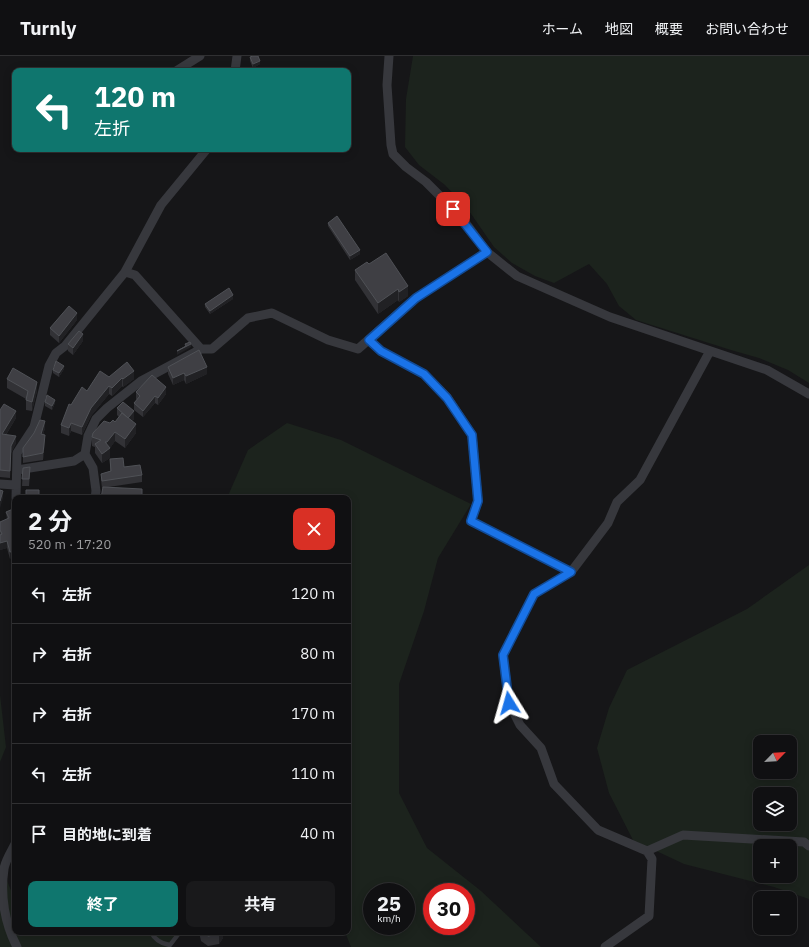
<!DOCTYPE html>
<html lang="ja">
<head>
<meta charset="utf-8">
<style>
  :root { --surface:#101012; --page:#19191b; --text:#f1f3f6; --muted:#9c9d9f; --line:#303032; --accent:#0f766e }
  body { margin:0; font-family:"IBM Plex Sans","Noto Sans JP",sans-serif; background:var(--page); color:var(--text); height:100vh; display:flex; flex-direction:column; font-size:15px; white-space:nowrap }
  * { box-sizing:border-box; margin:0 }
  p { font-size:13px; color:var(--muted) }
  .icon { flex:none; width:22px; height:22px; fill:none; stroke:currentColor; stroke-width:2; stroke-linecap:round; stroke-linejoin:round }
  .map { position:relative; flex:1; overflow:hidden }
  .panel { position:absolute; left:12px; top:439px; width:339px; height:440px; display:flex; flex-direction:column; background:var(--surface); border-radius:8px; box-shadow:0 2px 10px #0003,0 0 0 1px var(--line) }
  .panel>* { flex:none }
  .hud { position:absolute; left:12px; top:12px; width:339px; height:84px; border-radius:8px; box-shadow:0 2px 10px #0003,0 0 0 1px var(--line); background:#0f766e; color:#fff; overflow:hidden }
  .needle { width:26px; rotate:65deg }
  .tools { position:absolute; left:753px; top:679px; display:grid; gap:8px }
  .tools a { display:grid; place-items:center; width:44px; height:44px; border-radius:8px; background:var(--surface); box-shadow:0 2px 10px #0003,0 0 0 1px var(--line); font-size:20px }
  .speed { position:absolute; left:363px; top:827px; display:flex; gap:8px; font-size:20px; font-weight:700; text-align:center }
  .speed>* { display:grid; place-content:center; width:52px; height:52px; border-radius:50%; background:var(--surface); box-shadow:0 2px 10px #0003,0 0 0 1px var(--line); line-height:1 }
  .speed small { font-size:10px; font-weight:400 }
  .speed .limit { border:6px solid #d22; background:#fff; color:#111 }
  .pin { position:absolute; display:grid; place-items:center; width:34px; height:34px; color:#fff; margin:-17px; border-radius:8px; box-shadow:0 2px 6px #0006 }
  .me { position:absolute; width:44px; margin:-22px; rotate:352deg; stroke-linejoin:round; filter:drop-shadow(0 0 3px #0008) }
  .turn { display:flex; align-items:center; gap:14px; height:84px; padding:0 16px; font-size:18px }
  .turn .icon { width:52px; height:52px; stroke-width:2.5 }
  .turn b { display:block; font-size:28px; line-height:34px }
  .round { display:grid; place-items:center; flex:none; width:42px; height:42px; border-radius:8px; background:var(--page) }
  .overview { display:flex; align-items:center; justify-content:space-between; height:68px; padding:0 16px }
  h1 { font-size:24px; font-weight:700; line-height:30px }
  .button { display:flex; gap:8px; margin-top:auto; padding:8px 16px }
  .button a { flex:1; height:46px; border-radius:8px; background:var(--accent); color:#fff; font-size:16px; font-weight:700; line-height:46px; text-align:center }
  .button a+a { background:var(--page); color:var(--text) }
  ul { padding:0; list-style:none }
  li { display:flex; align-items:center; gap:12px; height:60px; padding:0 16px; border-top:1px solid var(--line) }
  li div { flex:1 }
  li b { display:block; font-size:15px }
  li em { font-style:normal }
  header { display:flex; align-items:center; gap:24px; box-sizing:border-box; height:56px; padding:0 20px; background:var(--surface); border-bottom:1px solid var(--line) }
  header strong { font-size:19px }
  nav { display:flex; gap:22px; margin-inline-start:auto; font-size:14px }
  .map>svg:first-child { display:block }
  .green { fill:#1c231d; fill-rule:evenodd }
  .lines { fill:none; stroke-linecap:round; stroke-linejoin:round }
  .lane { stroke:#37383d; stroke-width:4.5 }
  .street { stroke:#37383d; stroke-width:9 }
  .wall { fill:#323236 }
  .shaded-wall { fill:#212124 }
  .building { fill:#3f3f44; stroke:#4f5156 }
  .route-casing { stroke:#114b97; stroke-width:10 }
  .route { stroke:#1a73e8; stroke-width:7 }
</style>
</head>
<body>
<header>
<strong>Turnly</strong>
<nav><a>ホーム</a><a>地図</a><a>概要</a><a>お問い合わせ</a></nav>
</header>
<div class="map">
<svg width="809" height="891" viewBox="0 0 809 891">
  <rect width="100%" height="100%" fill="#161618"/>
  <path class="green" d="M413 0H809V327L788 314 759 302 731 294 636 264 619 250 607 228 589 208 554 227 535 220 512 207 494 191 467 152 445 129 419 109 405 91 406 43Z
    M287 367 341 384 471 448 438 502 424 555 399 628V737L427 792 481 835 541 891H351L345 876H348V442H227L248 394ZM372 836H406V870H372ZM432 836H466V870H432Z
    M809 509V843L774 831 684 808 633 784 609 737 597 692 609 652 627 614 747 553ZM760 686H790V716H760ZM760 738H790V768H760ZM760 790H790V820H760Z
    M0 639 6 691 0 706Z
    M0 808 15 844V876H182L171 891H0Z"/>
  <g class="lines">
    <path class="lane" d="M15 801V840
      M151 876C155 884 162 888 170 889L180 876"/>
    <path class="street" d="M389 0 387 29 391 89 393 98 406 111 426 126 462 162 487 196
      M176 15 200 0
      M235 15 237 0
      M125 216 161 149 207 93
      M369 284 381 295 424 318 447 341 472 379 478 445 471 465 571 516
      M710 295 640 424 617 446 608 467 571 516 534 538 503 599 509 647 520 669 541 692 554 728 598 774 647 795 683 779 804 786 809 790
      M17 414 74 405 85 398
      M0 428 15 429
      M16 442 17 397 34 371 49 310 56 297 65 290 125 216 135 219 201 293
      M95 442 96 435 93 412 85 398 88 380 96 363 107 352 141 325 201 293H212L248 262 272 257 328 284 358 293 416 242 487 196 517 220 610 261 767 314 809 338
      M15 788C11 796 5 805 4 813 0 840 5 868 17 891
      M605 891 649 860 652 803 647 795"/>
  </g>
  <path class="wall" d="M250 1 260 8 253 12 250 5Z
    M328 167 360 198 350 204 328 170Z
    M369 208 408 240 399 246 398 244 378 258 355 224V214Z
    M233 243 210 258 205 251V248Z
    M77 264 59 287 50 279V272Z
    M83 285 73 299 68 295V288Z
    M168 311 207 318 186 328 184 324 173 329 168 318Z
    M64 313 59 321 53 317V314Z
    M109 321 134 323 123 331 122 330 112 340 109 338 91 360 82 379 71 375 69 380 61 377V369L71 349 87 335Z
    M7 323 37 335 32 355 26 354V343L7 332Z
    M136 336 166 338 158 349 155 347 143 361 134 354V347L137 344 136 343Z
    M45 346 55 347 52 354 45 350Z
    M117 352 134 363 132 365 136 377 125 392 115 385 110 392V402L102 407 95 397V391L92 390V381L110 367 115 366 119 361 117 359Z
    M0 354 16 362 6 379 16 387 11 397 10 422 0 421Z
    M45 372 43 379 45 385 43 404 23 407V392Z
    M110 403 124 411 142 419V426L102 432 101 424V418L110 415Z
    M23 412 30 418 29 430H22Z
    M13 453 10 503 7 492 0 494V466L7 463 6 456Z
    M12 516H15V541L12 524Z
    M199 876H223V882L219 888 208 890 201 885Z
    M282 876H295L287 879Z"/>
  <path class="shaded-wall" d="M260 5V8L253 12V8Z
    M360 194V198L350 204V200Z
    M408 230V240L399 246V236Z
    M398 233V244L378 258V247Z
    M233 239V243L210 258V255Z
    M77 257V264L59 287V280Z
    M83 278V285L73 299V292Z
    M191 288V291L177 299V295Z
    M64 310V313L59 321V317Z
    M207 311V318L186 328V320Z
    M134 315V323L123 331V323Z
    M184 317V324L173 329V322Z
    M122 322V330L112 340V332Z
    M37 326V335L32 355V346Z
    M109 330V338L91 360 82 379V371L91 352Z
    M166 331V338L158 349V342Z
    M155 340V347L143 361V355Z
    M55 344V347L52 354V350Z
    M16 355V362L2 385V378Z
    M134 355V363L128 369V362Z
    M45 365V372L41 385V378Z
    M71 367V375L69 380V372Z
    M136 368V377L125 392V383Z
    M115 376V385L109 394 110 392V402L102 407V398L107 395V386Z
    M45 379V385L43 404V397Z
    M16 380V387L11 397 10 422 11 390Z
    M3 435V442L0 452V445Z
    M7 485V492L0 494V487Z
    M15 495V501L10 503V496Z
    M220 876H223V882L219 888V878Z
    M287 876H295L287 879Z"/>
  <path class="building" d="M253 0H258L260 5 253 8 250 1Z
    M337 160 360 194 350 200 328 167Z
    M386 197 408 230 399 236 398 233 378 247 355 214 367 206 369 208Z
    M229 232 233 239 210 255 205 248Z
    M69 250 77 257 59 280 50 272Z
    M79 275 83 278 73 292 68 288Z
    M190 286 191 288 177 295 186 290 185 288Z
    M199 294 207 311 186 320 184 317 173 322 168 311Z
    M56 305 64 310 59 317 53 314Z
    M127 306 134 315 123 323 122 322 112 332 109 330 91 352 82 371 71 367 69 372 61 369 69 348 71 349 82 331 87 335 100 315 109 321Z
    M13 312 37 326 32 346 26 344 28 335 7 323Z
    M152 319 166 331 158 342 155 340 143 355 134 347 140 340 136 336Z
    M47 339 55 344 52 350 45 346Z
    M123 346 134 355 128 362 117 352Z
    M4 348 16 355 2 378 16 380 11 390 10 415 0 414V354Z
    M122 357 136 368 125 383 115 376 107 386H105L110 392 102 398 95 388 101 384 92 381 93 377 104 365 110 367 113 364 115 366Z
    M40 364 45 365 41 378 45 379 43 397 23 401V392L34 377Z
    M123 402 124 411 140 409 142 419 102 425 101 418 111 415 110 403Z
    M30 411 29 423H22L23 412Z
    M103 431 142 433V442H101Z
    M0 434 3 435 0 445Z
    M26 434H39V442H26Z
    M13 453 15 457V495L10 496 7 485 0 487V479L2 478 0 474V466L9 462 6 456Z
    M12 516H15V534Z
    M203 876H220L219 878 208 880Z"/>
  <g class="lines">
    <g class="route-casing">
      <path id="route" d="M453 153 487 196 416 242 369 284 381 295 424 318 447 342 472 379 478 445 471 465 571 516 534 538 503 599 509 647"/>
    </g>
    <use href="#route" class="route"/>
  </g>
</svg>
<div class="tools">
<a><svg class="needle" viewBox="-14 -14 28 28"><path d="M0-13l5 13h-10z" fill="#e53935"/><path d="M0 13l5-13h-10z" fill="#9c9d9f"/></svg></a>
<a><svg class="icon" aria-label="layers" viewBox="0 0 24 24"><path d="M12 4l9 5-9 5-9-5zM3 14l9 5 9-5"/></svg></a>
<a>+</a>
<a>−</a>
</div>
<div class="speed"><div>25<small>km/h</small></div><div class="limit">30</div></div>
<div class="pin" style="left:453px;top:153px;background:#d93025"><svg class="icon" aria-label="arrive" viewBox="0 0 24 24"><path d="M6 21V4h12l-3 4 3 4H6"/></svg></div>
<svg class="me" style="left:509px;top:647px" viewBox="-20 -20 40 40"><path d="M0-17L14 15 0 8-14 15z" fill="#1a73e8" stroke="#fff" stroke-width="4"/></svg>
<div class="hud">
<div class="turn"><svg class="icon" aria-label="left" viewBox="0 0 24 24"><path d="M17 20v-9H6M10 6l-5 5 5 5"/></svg><div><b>120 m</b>左折</div></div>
</div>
<section class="panel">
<div class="overview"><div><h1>2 分</h1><p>520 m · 17:20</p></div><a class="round" style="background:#d93025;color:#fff"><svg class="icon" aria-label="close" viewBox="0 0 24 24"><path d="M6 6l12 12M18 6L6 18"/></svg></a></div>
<ul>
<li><svg class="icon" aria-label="left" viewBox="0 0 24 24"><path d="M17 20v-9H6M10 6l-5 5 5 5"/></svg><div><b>左折</b></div><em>120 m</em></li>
<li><svg class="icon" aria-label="right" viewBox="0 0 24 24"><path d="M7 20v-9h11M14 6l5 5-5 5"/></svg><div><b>右折</b></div><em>80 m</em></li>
<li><svg class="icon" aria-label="right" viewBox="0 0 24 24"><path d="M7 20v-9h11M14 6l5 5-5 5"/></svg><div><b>右折</b></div><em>170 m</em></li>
<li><svg class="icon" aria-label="left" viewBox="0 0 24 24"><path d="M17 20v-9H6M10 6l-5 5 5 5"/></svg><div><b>左折</b></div><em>110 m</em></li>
<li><svg class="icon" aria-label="arrive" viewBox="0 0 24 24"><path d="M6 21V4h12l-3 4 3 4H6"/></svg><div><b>目的地に到着</b></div><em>40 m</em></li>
</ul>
<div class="button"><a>終了</a><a>共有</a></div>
</section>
</div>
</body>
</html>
